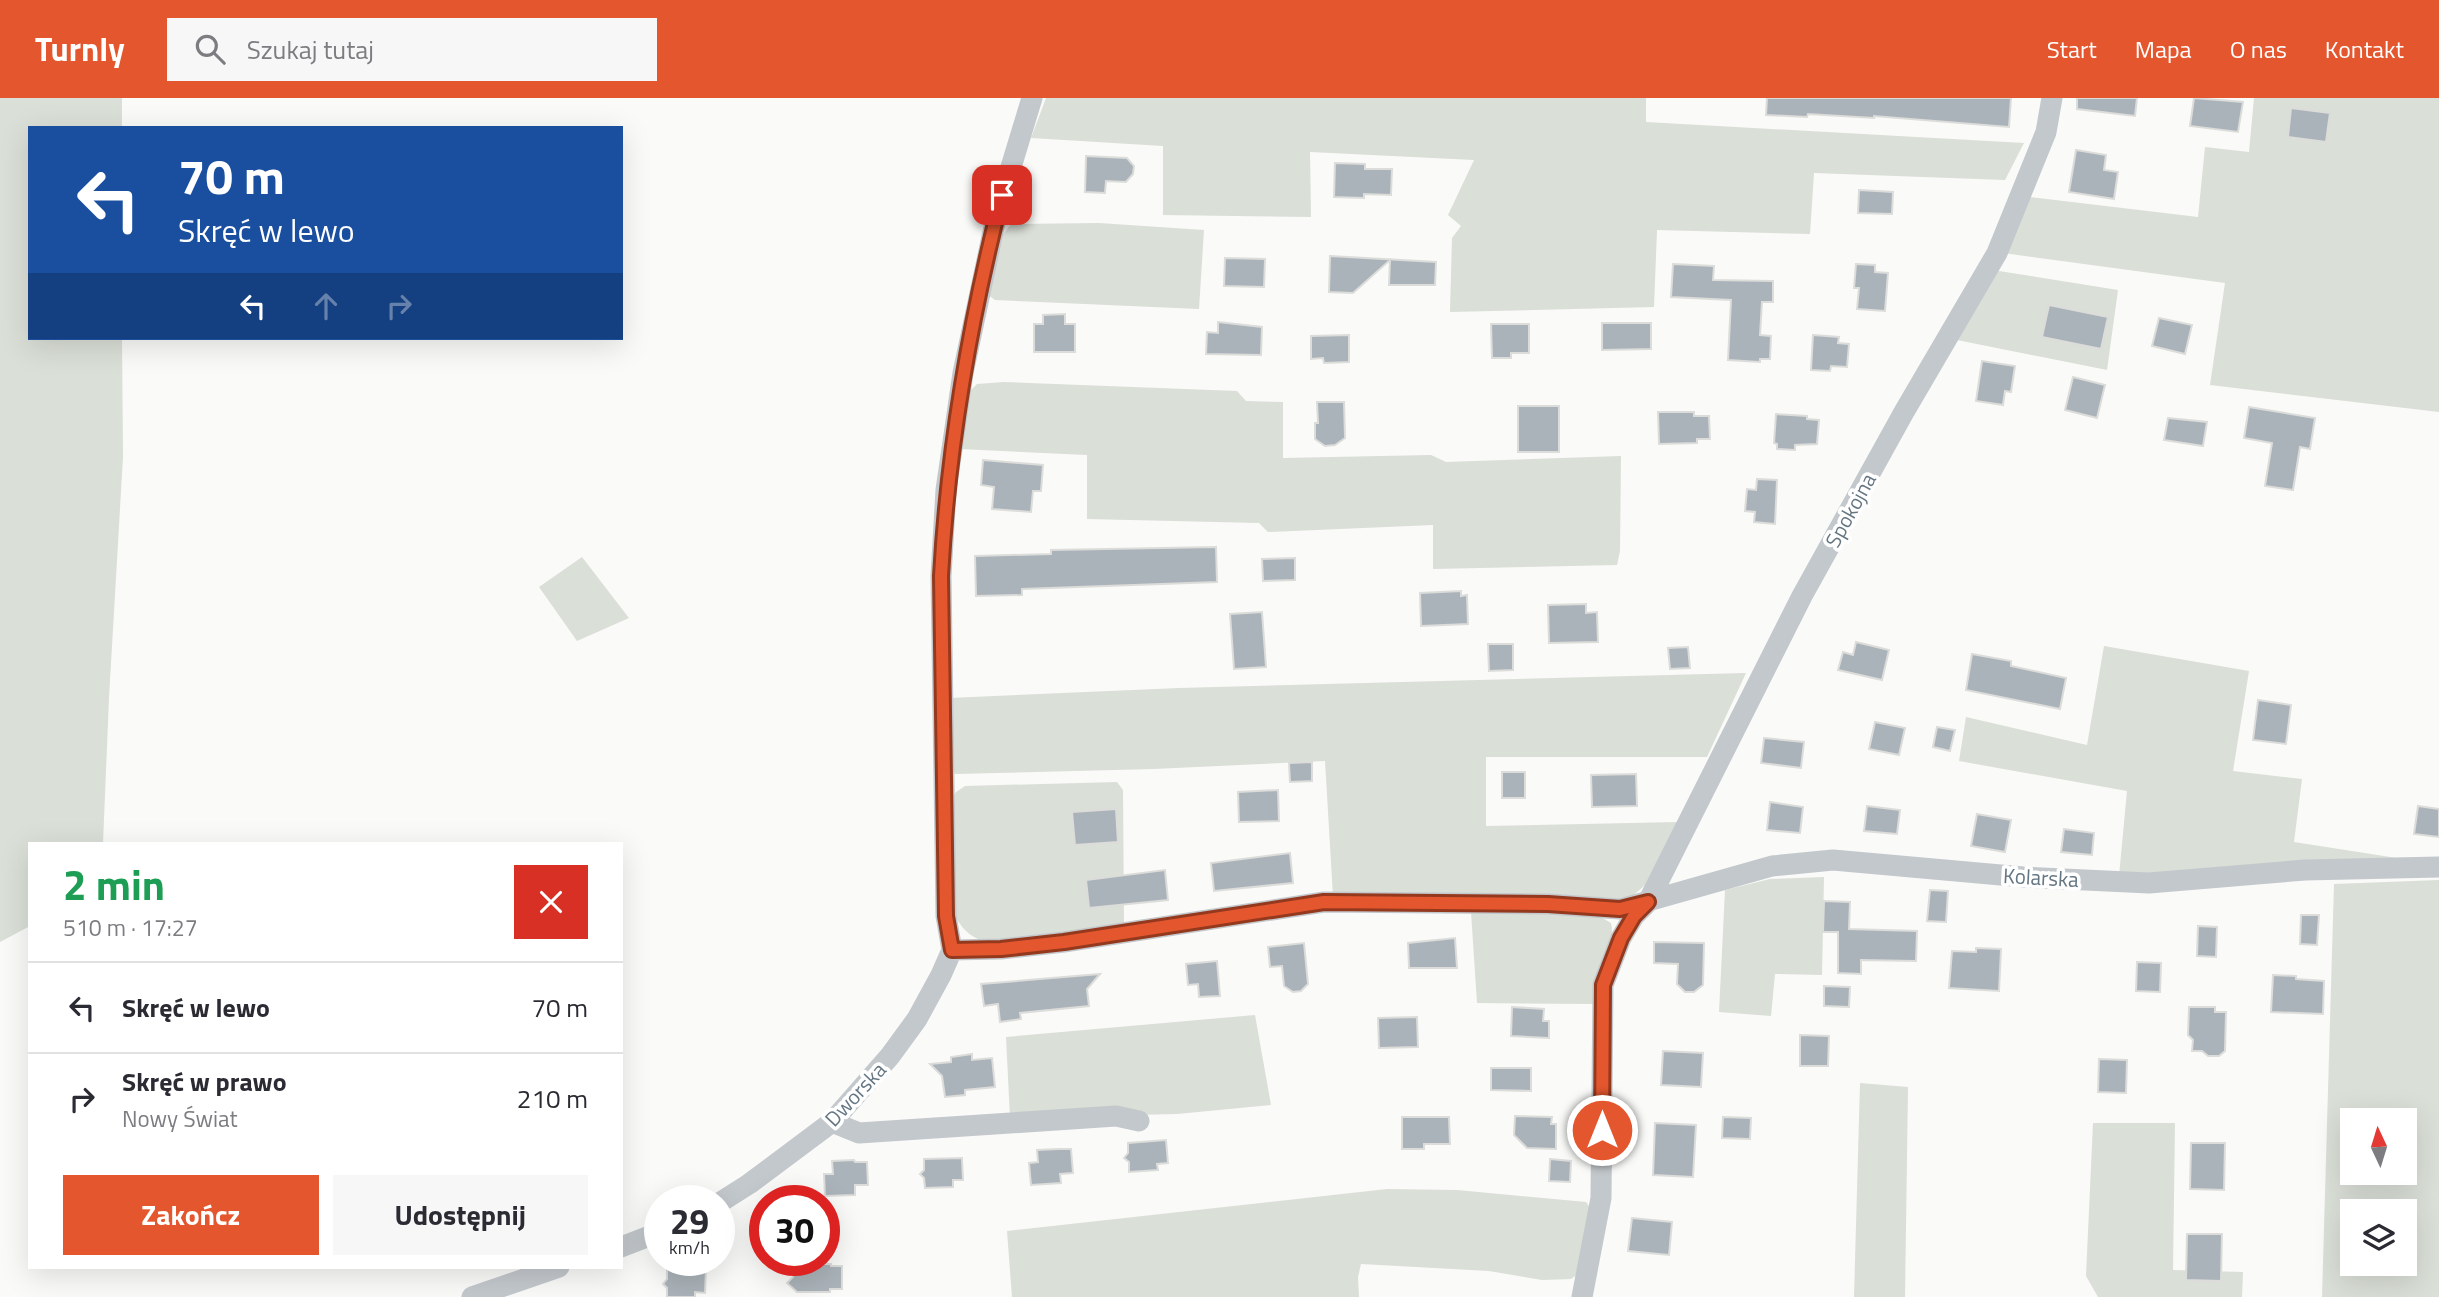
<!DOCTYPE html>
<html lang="pl">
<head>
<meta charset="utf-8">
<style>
  :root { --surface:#fff; --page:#f7f7f7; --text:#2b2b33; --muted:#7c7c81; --line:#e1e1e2; --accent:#e4572e }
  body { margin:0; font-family:"Titillium Web",sans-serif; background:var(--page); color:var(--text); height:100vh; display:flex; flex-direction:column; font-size:26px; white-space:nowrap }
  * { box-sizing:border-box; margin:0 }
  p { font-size:23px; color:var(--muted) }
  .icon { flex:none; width:38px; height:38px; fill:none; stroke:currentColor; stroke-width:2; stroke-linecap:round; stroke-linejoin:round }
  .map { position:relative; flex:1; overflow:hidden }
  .side { position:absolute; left:28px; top:744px; width:595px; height:427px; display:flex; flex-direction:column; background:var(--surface); border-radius:0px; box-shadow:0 7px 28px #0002 }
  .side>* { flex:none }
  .top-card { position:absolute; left:28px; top:28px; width:595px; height:214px; border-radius:0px; box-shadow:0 7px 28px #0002; background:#1a4fa0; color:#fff; overflow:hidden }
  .needle { width:46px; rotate:356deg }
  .buttons { position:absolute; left:2340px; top:1010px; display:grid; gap:14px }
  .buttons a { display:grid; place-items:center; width:77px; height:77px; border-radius:0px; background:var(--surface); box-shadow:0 7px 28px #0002; font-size:35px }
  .speed { position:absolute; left:644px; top:1087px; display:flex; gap:14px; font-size:35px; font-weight:700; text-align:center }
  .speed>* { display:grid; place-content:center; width:91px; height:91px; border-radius:50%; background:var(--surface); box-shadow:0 7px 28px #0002; line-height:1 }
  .speed small { font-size:18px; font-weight:400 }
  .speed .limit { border:10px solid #d22; background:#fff; color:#111 }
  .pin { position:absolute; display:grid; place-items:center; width:60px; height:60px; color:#fff; margin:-30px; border-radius:14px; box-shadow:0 4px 10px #0006 }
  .me { position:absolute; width:77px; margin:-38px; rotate:0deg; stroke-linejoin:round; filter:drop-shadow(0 0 5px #0008) }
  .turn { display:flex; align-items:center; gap:24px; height:147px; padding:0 35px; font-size:32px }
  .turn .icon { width:91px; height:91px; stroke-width:2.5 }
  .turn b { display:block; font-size:49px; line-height:60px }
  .lanes { display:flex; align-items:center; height:66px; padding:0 35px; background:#0003; justify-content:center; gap:35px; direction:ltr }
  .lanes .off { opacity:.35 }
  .round { display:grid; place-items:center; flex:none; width:74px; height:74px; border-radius:0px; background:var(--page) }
  .overview { display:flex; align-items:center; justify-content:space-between; height:119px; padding:0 35px }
  h1 { font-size:42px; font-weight:700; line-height:52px; color:#1e9e55 }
  .primary-button { display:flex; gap:14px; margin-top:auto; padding:14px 35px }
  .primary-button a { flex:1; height:80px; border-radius:0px; background:var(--accent); color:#fff; font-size:28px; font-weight:700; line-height:80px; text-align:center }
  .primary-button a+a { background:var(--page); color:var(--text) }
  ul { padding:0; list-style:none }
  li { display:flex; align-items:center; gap:21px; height:91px; padding:0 35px; border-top:2px solid var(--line) }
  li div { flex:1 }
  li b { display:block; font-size:26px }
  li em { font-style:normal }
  header { display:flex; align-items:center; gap:42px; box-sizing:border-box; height:98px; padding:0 35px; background:var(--accent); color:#fff }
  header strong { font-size:33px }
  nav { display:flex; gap:38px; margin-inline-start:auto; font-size:24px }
  .search { width:490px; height:63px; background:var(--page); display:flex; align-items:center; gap:18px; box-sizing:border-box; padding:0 24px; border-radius:0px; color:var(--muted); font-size:26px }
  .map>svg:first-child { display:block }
  .green { fill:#dadfd7; fill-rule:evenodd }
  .building { fill:#aab3b9; stroke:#dcdcda; stroke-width:2 }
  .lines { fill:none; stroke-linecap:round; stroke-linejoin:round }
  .street { stroke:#c3c8cc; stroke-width:21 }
  .route-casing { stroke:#94391e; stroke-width:18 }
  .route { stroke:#e4572e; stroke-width:12 }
  .labels { text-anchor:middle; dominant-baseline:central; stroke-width:7; stroke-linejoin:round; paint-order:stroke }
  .street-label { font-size:21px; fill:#657683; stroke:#fff }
</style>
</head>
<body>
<header>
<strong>Turnly</strong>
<div class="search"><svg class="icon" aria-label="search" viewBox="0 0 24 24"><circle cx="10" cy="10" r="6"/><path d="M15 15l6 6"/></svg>Szukaj tutaj</div>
<nav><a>Start</a><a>Mapa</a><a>O nas</a><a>Kontakt</a></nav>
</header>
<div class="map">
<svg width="2439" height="1199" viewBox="0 0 2439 1199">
  <rect width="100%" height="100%" fill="#fafaf8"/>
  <path class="green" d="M0 0H122V30H30V240H122L123 359 109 600 103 745 30 746V828L0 844Z
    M1046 0H1646V24L2024 45 2005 82 1814 75 1810 136 1657 132 1654 209 1450 214 1452 140 1461 128 1448 117 1474 62 1310 54 1311 119 1163 117V48L1031 40Z
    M2254 0H2439V314L2210 287 2225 185 2003 155 2030 99 2198 119 2205 49 2249 54Z
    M1099 125 1204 132 1199 211 995 202 988 197 997 144 1011 126Z
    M1999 173 2118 192 2107 272 1957 242 1993 176Z
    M1004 284 1237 293 1246 303 1283 304V360L1431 357 1446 364 1621 358 1620 453 1617 467 1433 471V427L1268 434 1259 425 1087 421V357L960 351 970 293 977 286Z
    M582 459 629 520 577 543 539 489Z
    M2104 548 2249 573 2233 673 2302 681 2294 744 2416 763 2119 778 2127 693 1959 663 1966 619 2087 647Z
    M1746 575 1707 659H1486V728L1678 724 1645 787 1628 802 1333 798 1325 663 1154 671 955 676 952 669 949 600 1179 590Z
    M1117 684 1123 692 1124 827C1092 831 1004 851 978 841 966 836 958 825 953 813L952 702 956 694 965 688Z
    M1824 779 1822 877 1775 876 1771 918 1719 914 1725 792 1770 781Z
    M2439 782V1199H2322L2334 786ZM2352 1022H2404V1074H2352ZM2352 1113H2404V1166H2352Z
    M1572 813 1599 818 1611 825C1616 846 1601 885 1596 906L1477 905 1471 814Z
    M1255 917 1271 1007 1177 1016 1010 1020 1006 939Z
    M1860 985 1908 989 1905 1199H1854Z
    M2093 1025H2175L2173 1172 2243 1174 2242 1199H2098L2086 1178Z
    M1387 1091 1457 1092 1586 1104 1594 1115 1582 1173 1571 1181 1542 1182 1489 1173 1361 1166 1358 1179 1359 1199H1012L1007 1133Z"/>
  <path class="building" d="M1767 0H2011L2009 29 1874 18V20L1808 16 1807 19 1766 17Z
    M2077 0H2137L2135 18 2077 11Z
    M2194 0 2243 4 2238 34 2190 28Z
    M2291 10 2330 15 2326 44 2288 39Z
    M2076 52 2106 57 2104 72 2118 74 2114 101 2069 94Z
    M1086 58 1127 60 1134 68 1133 76 1126 84 1106 83 1105 95 1085 94Z
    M1335 65 1365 66V71H1392L1391 97 1364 96V100L1334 99Z
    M1859 92 1893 94 1892 116 1858 115Z
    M1330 158 1436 164 1435 187H1389L1390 162 1353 195 1329 194Z
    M1225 160 1265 161 1264 189 1224 188Z
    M1673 166 1714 168 1713 182 1773 183V204H1762L1760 237 1771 238 1770 261H1760V264L1728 262 1731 202 1671 199Z
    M1856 166 1875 167V174L1888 175 1885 213 1857 211 1859 190H1854Z
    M2049 207 2108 219 2101 251 2042 239Z
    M1065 216V226H1075V254H1034V226H1043V217Z
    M2159 220 2192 227 2185 256 2152 248Z
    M1218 224 1262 229 1261 257 1206 256 1207 234 1218 235Z
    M1602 225H1651V251L1602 252Z
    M1491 226H1529V255H1511V260H1492Z
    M1349 237V264L1324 265 1323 260 1311 261V238Z
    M1813 237 1839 239 1838 245 1849 246 1847 269 1831 268 1830 273 1811 272Z
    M1982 263 2015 268 2011 294 2005 293 2003 307 1976 303Z
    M2073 279 2105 287 2097 320 2065 312Z
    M1317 304H1344L1345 340 1335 347 1325 348 1315 341V325H1318Z
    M1518 308H1559V354H1518Z
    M2249 309 2315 320 2310 351 2300 349 2293 392 2265 388 2272 345 2244 340Z
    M1658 314H1694V318H1709L1710 341H1697V345L1659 346Z
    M1776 316 1807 318V321L1819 322 1817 346 1795 347V352L1777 351V346L1774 345Z
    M2168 320 2207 324 2203 348 2164 342Z
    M983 362 1043 367 1041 393H1033L1031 414 992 411 994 389 981 387Z
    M1757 381 1777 382 1775 426 1754 424 1755 414 1745 413 1747 391 1756 392Z
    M1216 449 1217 484 1022 491V497L976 498 975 458 1051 456V452Z
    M1295 460V482L1263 483 1262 461Z
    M1461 493V498L1467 497 1468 526 1421 528 1420 495Z
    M1586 506V515L1597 514 1598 544 1549 545 1548 507Z
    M1262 514 1266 569 1234 571 1230 516Z
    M1856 544 1889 552 1882 582 1838 572 1843 554 1853 557Z
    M1488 546H1513V572L1489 573Z
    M1688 549 1690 570 1670 571 1668 550Z
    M1972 556 2011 563V568L2066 580 2060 611 1966 592Z
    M2258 602 2291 607 2286 646 2253 642Z
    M1875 624 1905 630 1899 657 1869 651Z
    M1937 629 1955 632 1950 653 1933 649Z
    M1764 640 1804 644 1801 670 1761 665Z
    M1312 664V683L1290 684 1289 665Z
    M1502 674H1525V700H1502Z
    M1636 676 1637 708 1592 709 1591 677Z
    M1278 692 1279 723 1239 724 1238 694Z
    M1770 704 1803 709 1800 735 1767 732Z
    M1867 708 1900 712 1897 736 1864 733Z
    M2418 708 2439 711V739L2414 736Z
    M1116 711 1118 744 1075 747 1072 714Z
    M1977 716 2011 722 2005 754 1971 748Z
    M2064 731 2094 735 2092 757 2061 754Z
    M1290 755 1293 785 1214 793 1211 765Z
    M1165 772 1168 802 1089 810 1086 782Z
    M1930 792 1948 793 1946 824 1927 823Z
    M1824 803 1850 804 1849 831 1917 833 1916 863 1861 862V876L1838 875V834H1823Z
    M2301 817H2319L2317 847 2300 846Z
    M2198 828 2217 829 2216 859 2197 858Z
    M1455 840 1457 870H1409L1408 845Z
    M1654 844 1704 845 1703 887 1694 894H1685L1677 886 1678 866 1654 865Z
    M1304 845 1308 886 1301 893 1293 894 1284 888 1282 868 1270 869 1268 849Z
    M1976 850 2001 851 1999 893 1949 890 1952 853 1976 854Z
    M1217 863 1220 898 1199 899 1198 886 1188 887 1186 866Z
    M2137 864 2161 865 2160 894 2136 893Z
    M1100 876 1087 891 1089 908 1020 915 1021 921 1000 924 998 906 984 908 981 886Z
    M2273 877 2296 878V881L2324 883 2323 916 2271 914Z
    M1824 888 1850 889 1849 909 1824 908Z
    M1512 909 1544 911 1543 923H1549V940L1511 938Z
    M2189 909H2215V914H2226L2225 953 2219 958H2208L2202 953H2192L2193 942 2188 937Z
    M1417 919 1418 949 1379 950 1378 920Z
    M1800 937 1829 938 1828 968H1800Z
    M1663 953 1703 955 1701 989 1661 987Z
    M972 956V962L992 960 995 989 965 992V997L945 999 942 978 930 966 951 964V959Z
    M2099 961 2127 962 2126 995 2098 994Z
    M1491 970H1531V993L1491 992Z
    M1515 1018 1552 1019 1551 1026H1556V1051L1527 1050 1514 1037Z
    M1402 1019H1449L1450 1046H1424V1051H1402Z
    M1723 1019 1751 1020 1750 1041 1722 1040Z
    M1655 1025 1696 1027 1693 1079 1653 1077Z
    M1166 1042 1168 1065 1157 1066 1158 1072 1129 1074V1064L1124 1060 1128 1055V1045Z
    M2191 1045H2225L2224 1092 2190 1091Z
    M1059 1051H1071L1073 1075 1060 1076 1061 1085 1031 1087 1029 1065 1038 1064 1037 1052Z
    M962 1060 963 1082H953V1089L925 1090 924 1080 920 1076 924 1072V1061Z
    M1550 1061 1571 1063 1570 1084 1549 1083Z
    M854 1062 855 1064H867L868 1087H855V1097L825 1098 824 1076H833L832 1063Z
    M1632 1120 1672 1124 1669 1157 1628 1153Z
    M2187 1136H2222L2221 1183 2186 1182Z
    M794 1166H831V1168H842V1191H830V1194H797L787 1185 793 1179Z
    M667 1171 706 1172 705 1195 695 1194V1199H667V1190L663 1186 667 1181Z"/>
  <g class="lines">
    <path class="street" d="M952 852 1001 851 1064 844 1324 804 1548 806 1620 811 1772 768 1833 762 2023 779 2149 785 2305 772 2439 769
      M952 852 946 818 941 478 946 392 963 275 997 115 1032 0
      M832 1024 859 1035 1116 1018 1139 1023
      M719 1105 749 1086 832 1024 890 958 917 921 941 877 952 852
      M621 1149 660 1134
      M472 1199 559 1169
      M1582 1199 1601 1100 1603 887 1621 840 1634 818 1648 804 1802 498 1904 314 1997 155 2046 34 2052 0"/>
  </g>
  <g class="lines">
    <g class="route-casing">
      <path id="route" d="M1002 97C970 222 948 349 941 478L946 818 952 852 1001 851 1064 844 1324 804 1548 806 1620 811 1648 804 1634 818 1621 840 1603 887 1602 1032"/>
    </g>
    <use href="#route" class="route"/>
  </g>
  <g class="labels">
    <g class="street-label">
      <text transform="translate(1850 412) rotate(-61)">Spokojna</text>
      <text transform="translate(2041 779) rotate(3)">Kolarska</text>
      <text transform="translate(855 996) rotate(-47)">Dworska</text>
    </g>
  </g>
</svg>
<div class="buttons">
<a><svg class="needle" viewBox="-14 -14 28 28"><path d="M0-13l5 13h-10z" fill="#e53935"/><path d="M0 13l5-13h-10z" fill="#7c7c81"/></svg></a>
<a><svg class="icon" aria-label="layers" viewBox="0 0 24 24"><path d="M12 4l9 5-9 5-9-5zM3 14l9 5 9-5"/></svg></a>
</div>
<div class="speed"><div>29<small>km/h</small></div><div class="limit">30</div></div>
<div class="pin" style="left:1002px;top:97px;background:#d93025"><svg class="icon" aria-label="arrive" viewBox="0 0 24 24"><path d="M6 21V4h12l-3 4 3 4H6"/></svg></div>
<svg class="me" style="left:1602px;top:1032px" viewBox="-20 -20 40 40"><circle r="17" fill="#e4572e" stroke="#fff" stroke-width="3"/><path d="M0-11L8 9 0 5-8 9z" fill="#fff"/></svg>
<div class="top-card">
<div class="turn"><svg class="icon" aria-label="left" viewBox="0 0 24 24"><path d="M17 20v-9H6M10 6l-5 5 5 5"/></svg><div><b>70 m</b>Skręć w lewo</div></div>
<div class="lanes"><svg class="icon" aria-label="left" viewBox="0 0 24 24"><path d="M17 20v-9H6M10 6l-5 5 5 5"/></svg><svg class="icon off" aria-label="ahead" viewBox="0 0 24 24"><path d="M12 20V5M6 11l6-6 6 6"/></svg><svg class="icon off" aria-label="right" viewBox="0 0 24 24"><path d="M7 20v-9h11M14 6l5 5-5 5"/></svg></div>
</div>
<section class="side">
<div class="overview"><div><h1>2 min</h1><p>510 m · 17:27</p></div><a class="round" style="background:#d93025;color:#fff"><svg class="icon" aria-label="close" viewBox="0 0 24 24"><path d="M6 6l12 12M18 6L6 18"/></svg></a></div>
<ul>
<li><svg class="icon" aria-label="left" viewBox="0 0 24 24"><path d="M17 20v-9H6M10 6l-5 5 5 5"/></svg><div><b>Skręć w lewo</b></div><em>70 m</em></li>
<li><svg class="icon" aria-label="right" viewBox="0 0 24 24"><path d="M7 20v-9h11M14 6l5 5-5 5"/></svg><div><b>Skręć w prawo</b><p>Nowy Świat</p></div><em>210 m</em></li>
</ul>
<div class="primary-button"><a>Zakończ</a><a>Udostępnij</a></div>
</section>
</div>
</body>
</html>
